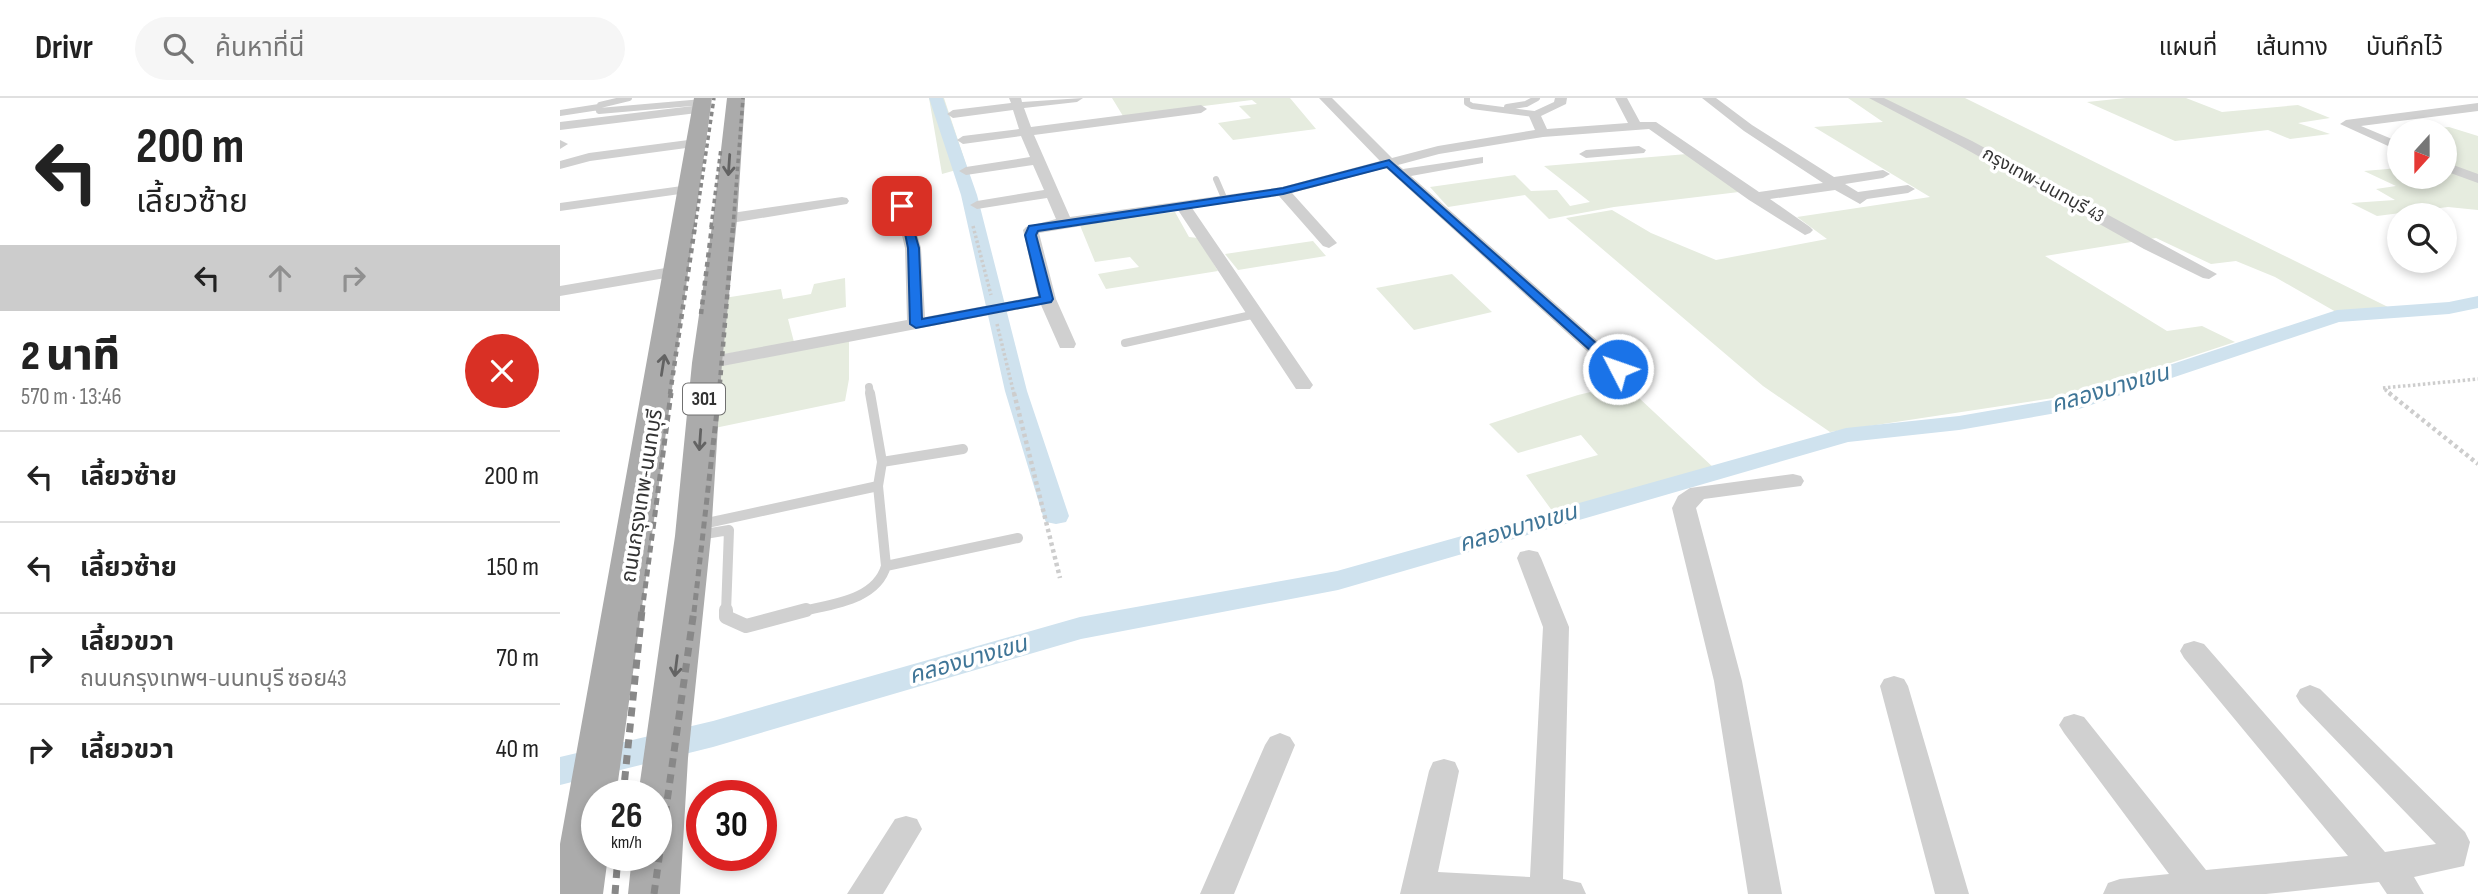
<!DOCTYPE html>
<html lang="th">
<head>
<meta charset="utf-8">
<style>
  :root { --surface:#fff; --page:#f6f6f6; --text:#222; --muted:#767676; --line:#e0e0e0 }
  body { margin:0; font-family:"Sofia Sans Condensed","Noto Sans Thai",sans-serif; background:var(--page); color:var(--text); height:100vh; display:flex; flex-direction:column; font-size:26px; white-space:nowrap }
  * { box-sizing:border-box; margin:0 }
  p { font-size:23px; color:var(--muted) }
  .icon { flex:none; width:38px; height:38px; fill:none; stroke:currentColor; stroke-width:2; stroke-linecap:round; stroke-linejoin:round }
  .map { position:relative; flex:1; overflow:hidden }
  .drawer { display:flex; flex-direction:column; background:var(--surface); width:560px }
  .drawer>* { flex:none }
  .guide { background:#fff; color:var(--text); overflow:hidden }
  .needle { width:46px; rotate:201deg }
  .tools { position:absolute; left:1827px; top:21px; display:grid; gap:14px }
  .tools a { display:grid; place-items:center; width:70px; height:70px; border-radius:50%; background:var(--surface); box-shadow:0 4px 10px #0003; font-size:35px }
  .speed { position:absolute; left:21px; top:682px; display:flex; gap:14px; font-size:35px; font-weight:700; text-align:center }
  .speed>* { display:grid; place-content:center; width:91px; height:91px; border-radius:50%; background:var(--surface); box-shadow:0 4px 10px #0003; line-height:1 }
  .speed small { font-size:18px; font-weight:400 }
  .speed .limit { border:10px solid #d22; background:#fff; color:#111 }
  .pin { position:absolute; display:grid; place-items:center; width:60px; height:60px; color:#fff; margin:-30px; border-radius:14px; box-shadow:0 4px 10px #0006 }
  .me { position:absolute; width:77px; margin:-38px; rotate:311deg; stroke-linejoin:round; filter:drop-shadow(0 0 5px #0008) }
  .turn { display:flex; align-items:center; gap:24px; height:147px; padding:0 21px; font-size:32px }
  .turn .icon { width:91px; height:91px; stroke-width:2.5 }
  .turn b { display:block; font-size:49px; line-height:60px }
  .lanes { display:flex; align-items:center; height:66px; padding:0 21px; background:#0003; justify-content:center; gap:35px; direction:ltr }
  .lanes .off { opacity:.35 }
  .round { display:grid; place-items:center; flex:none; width:74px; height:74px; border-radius:37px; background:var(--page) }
  .headline { display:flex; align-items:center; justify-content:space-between; height:119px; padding:0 21px }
  h1 { font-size:42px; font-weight:800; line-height:52px }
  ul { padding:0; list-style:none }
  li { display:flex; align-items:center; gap:21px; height:91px; padding:0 21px; border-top:2px solid var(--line) }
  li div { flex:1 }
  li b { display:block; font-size:26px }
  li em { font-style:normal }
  header { display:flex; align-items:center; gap:42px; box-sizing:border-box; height:98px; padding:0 35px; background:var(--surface); border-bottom:2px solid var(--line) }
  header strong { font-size:33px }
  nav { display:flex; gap:38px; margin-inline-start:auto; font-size:24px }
  .search { width:490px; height:63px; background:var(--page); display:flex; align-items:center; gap:18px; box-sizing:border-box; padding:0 24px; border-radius:38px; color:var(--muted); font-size:26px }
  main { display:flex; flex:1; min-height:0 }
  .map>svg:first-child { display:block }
  .green { fill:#e6ecdf }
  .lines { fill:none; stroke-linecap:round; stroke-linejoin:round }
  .canal { fill:#cfe2ee; fill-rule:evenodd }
  .path-far1 { stroke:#cdcdcd; stroke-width:3.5; stroke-dasharray:2.5 2.5; stroke-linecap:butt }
  .path { stroke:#cdcdcd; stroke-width:4.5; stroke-dasharray:3.5 3.5; stroke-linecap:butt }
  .service-far3 { stroke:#d0d0d0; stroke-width:6 }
  .service-far2 { stroke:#d0d0d0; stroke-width:8 }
  .service-far1 { stroke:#d0d0d0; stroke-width:10 }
  .service { stroke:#d0d0d0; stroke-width:14 }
  .minor { fill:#d0d0d0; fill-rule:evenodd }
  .primary { fill:#ababab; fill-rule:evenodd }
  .rail-far3 { stroke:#888; stroke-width:3.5; stroke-dasharray:4.5 3.5; stroke-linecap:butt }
  .rail-far2 { stroke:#888; stroke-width:4.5; stroke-dasharray:5 4.5; stroke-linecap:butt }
  .rail-far1 { stroke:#888; stroke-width:5; stroke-dasharray:7 5; stroke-linecap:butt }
  .rail { stroke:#888; stroke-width:7; stroke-dasharray:9 7; stroke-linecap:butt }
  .oneway { stroke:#636363 }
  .route { fill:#1a73e8; stroke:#114b97; stroke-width:2 }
  .labels { text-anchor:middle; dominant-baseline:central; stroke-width:7; stroke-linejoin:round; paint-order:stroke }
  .far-street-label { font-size:18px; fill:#333; stroke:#fff }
  .shield { fill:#fff; stroke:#707070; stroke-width:2 }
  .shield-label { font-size:19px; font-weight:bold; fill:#333 }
  .street-label { font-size:21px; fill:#333; stroke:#fff }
  .water-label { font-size:23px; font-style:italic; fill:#3f7597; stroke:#fff }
</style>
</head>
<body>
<header>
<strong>Drivr</strong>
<div class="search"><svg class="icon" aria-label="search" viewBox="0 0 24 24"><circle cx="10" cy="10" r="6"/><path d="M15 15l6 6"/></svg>ค้นหาที่นี่</div>
<nav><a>แผนที่</a><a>เส้นทาง</a><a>บันทึกไว้</a></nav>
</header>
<main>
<section class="drawer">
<div class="guide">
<div class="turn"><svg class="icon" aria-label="left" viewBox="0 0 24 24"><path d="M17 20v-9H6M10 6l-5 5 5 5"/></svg><div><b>200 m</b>เลี้ยวซ้าย</div></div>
<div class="lanes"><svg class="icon" aria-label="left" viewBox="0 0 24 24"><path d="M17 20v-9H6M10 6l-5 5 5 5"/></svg><svg class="icon off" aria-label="ahead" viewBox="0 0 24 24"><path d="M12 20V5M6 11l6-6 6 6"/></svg><svg class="icon off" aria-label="right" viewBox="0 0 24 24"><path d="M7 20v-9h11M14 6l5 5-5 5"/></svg></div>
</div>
<div class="headline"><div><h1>2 นาที</h1><p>570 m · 13:46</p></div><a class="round" style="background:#d93025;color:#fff"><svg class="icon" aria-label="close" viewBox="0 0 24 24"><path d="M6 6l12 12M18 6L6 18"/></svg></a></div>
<ul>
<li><svg class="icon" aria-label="left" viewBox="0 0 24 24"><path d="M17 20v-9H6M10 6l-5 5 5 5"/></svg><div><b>เลี้ยวซ้าย</b></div><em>200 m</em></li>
<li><svg class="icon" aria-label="left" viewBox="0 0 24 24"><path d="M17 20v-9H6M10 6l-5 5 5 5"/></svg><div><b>เลี้ยวซ้าย</b></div><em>150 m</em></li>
<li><svg class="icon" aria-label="right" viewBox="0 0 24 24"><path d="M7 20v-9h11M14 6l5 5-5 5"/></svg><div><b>เลี้ยวขวา</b><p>ถนนกรุงเทพฯ-นนทบุรี ซอย43</p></div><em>70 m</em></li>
<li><svg class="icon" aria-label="right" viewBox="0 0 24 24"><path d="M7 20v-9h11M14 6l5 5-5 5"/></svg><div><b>เลี้ยวขวา</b></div><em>40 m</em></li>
</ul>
</section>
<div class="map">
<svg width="1918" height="796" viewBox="0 0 1918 796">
  <rect width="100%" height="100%" fill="#fff"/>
  <path class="green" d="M369 0H384L407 69 382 76Z
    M552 0H730L756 31 673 42 658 25 691 20 679 8 697 6 692 2 563 18Z
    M1288 0H1405L1828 209 1776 214 1715 179 1676 163 1651 166 1596 140 1485 158 1607 233 1642 228 1675 244 1513 297 1270 334 1203 288 1006 120 1052 112 1091 135 1156 162 1267 141 1237 119 1370 99 1254 29 1323 24Z
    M1566 0H1626L1662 14 1738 7 1770 20 1738 25 1770 36 1730 41 1708 32 1615 43 1527 4Z
    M1889 29 1918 38V112L1888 109 1817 118 1791 105 1835 102 1816 91 1836 88 1804 73 1839 70V79H1885V33H1850Z
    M1127 56 1179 94 1054 109 989 121 965 97 888 109 870 89 955 77 971 93 997 92 1010 108 1030 104 984 68Z
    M615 114 629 139 638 140 658 173 546 191 538 176 579 169 570 159 535 164 519 125Z
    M753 143 766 158 678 172 665 156Z
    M892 176 932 214 854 232 816 190Z
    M285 180 286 209 228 221 234 244 154 258 164 200 221 191 223 201 251 196 254 186Z
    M289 242V281L285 303 150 331 157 265Z
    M1064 286 1155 371 993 414 966 377 1038 357 1021 337 958 355 929 326 1018 297Z"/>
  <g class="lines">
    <path class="canal" d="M369 0H383L417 97 467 293 509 418 506 424 496 426 486 424 483 418 445 293 401 97Z
      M1918 198V210L1889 216 1779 224 1519 311 1399 332 1288 344 778 492 521 541 153 649 0 687V659L153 623 520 519 777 473 1286 330 1399 318 1515 298 1777 212 1889 204Z"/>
    <path class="path-far1" d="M413 128 431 197
      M437 226 454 296
      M1831 296 1823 290 1918 281"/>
    <path class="path" d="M454 295 500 480
      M1829 295 1918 366"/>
    <path class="service-far3" d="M69 0 40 7 39 13 143 4
      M907 0V5L912 8 974 16
      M947 9 966 6 977 0
      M0 15 39 9
      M656 81 665 102"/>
    <path class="service-far2" d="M565 245 696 216
      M309 289 310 296"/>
    <path class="service-far1" d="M310 295 322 364 318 388
      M322 364 403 351
      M138 427 318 388 326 468C316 503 270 506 239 514
      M139 437 169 432 166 514
      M326 468 458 440"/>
    <path class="service" d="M166 512V519L186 528 246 512"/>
    <path class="minor" d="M449 0H461L462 4 523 0 517 4 464 10 471 29 641 7 647 11 641 15 474 37 510 119 722 89 820 63 759 0H772L832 60 878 48 975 32 968 16 994 4 995 0H1007L1006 6 981 18 987 31 1068 25 1055 0H1067L1080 24H1096L1199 94 1263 85 1184 33 1142 0H1156L1192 27 1274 79 1323 72 1330 76 1323 80 1285 86 1298 94 1348 87 1355 91 1348 95 1307 101 1300 106 1275 92 1210 101 1250 129 1253 132 1250 135 1245 137 1189 102 1089 31 983 39 879 56 838 67 843 71 923 59V65L851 78 1065 267 1068 271 1065 275H1051L826 70 732 95 777 145 769 150 763 148 719 98 632 110 753 287 750 291H736L618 112 479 135 496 201 516 246 514 250H500L481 207 147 271 140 269 137 265 140 261 147 259 347 222 345 150 335 108 342 104 349 108 361 150 365 219 478 198 463 132 466 129 496 121 487 100 417 111 410 107 417 103 484 92 473 67 406 77 399 73 406 69 470 59 461 38 403 46 397 42 403 38 459 31 453 12 393 20 387 16 393 12 451 5Z
      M1309 0H1324L1412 43 1657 176 1649 181 1643 180 1584 151 1402 49Z
      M1918 5V13L1801 28 1839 44V53L1780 26 1786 22Z
      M141 7 145 8V14L0 32V24Z
      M136 41 143 45 141 48 30 63 0 71V63L29 55Z
      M0 42 8 46 0 51Z
      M1079 48 1086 52 1084 55 1026 60 1019 56 1026 52Z
      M1885 64 1918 76V85L1885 73Z
      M129 87 134 88V94L0 113V105Z
      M282 99 287 100 289 103 287 106 165 126 157 121 165 116Z
      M117 168 123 169 125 173 123 177 0 198V188Z
      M1233 376 1241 378 1244 383 1241 388 1144 401 1136 410 1182 583 1222 796H1188L1154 583 1112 410 1118 398 1130 390Z
      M969 452 978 454 981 460 1009 529 1003 781 1021 785 1026 796H840L869 673 873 664 884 661 895 664 899 673 878 774 970 779 983 529 957 460 960 454Z
      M1634 543 1644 546 1825 754 1876 746 1740 605 1736 598 1740 591 1750 587 1760 591 1905 734 1910 744 1904 768 1854 779 1864 796H1827L1819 784 1706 796H1543L1548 785 1560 781 1609 776 1504 635 1499 627 1504 619 1514 616 1524 619 1646 772 1788 758 1624 560 1620 553 1624 546Z
      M1334 578 1344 581 1348 588 1409 796H1375L1320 588 1324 581Z
      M720 635 730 639 735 647 674 796H640L705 647 710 639Z
      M346 718 357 721 362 731 323 796H287L335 721Z"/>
    <path class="primary" d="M134 0H152L56 698H37V758H48L43 796H0V746Z
      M167 0H185L177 121 162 265 151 438 128 660 120 796H68L72 758H96V698H78L115 438 132 265 153 121Z"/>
    <path class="rail-far3" d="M135 129 154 0
      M151 129 161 50
      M173 129 183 0"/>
    <path class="rail-far2" d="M141 216 152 128
      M110 296 135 128
      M159 296 173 128"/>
    <path class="rail-far1" d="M82 514 111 295
      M134 514 159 295"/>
    <path class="rail" d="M63 698 82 512
      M55 796 58 758
      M94 796 134 512"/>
  </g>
  <defs><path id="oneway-shaft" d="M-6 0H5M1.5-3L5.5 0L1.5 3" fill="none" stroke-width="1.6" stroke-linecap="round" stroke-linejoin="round" transform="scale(1.75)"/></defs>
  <g class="oneway">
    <use href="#oneway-shaft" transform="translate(169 67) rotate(94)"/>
    <use href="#oneway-shaft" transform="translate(103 267) rotate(-81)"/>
    <use href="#oneway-shaft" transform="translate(140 342) rotate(94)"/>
    <use href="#oneway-shaft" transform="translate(116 568) rotate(97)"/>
  </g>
  <path class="route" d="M829 62 1062 268V273H1053L827 69 723 96 478 133 476 137 493 201 491 204 356 230 350 226 348 150 339 106 347 108 359 150 362 221 480 199 465 137 469 128 723 90Z"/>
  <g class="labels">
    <g class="far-street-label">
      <text transform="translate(1483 87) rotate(29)">กรุงเทพ-นนทบุรี 43</text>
    </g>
    <rect class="shield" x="123" y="285.5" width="42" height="31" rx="5"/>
    <g class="shield-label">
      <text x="144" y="301">301</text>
    </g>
    <g class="street-label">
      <text transform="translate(82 398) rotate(-81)">ถนนกรุงเทพ-นนทบุรี</text>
    </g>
    <g class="water-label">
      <text transform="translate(1550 291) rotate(-16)">คลองบางเขน</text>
      <text transform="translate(958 430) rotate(-16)">คลองบางเขน</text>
      <text transform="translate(408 562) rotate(-16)">คลองบางเขน</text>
    </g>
  </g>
</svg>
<div class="tools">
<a><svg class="needle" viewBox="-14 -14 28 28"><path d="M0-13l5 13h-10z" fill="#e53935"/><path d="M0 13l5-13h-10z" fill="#767676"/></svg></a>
<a><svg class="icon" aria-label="search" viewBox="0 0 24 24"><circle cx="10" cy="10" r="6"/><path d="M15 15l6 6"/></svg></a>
</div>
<div class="speed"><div>26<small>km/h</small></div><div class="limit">30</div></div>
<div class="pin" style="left:342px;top:108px;background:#d93025"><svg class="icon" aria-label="arrive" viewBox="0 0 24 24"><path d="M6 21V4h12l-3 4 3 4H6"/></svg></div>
<svg class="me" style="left:1058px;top:271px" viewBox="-20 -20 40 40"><circle r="17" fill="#1a73e8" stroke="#fff" stroke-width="3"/><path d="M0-11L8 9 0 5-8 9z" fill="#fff"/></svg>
</div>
</main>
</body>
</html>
